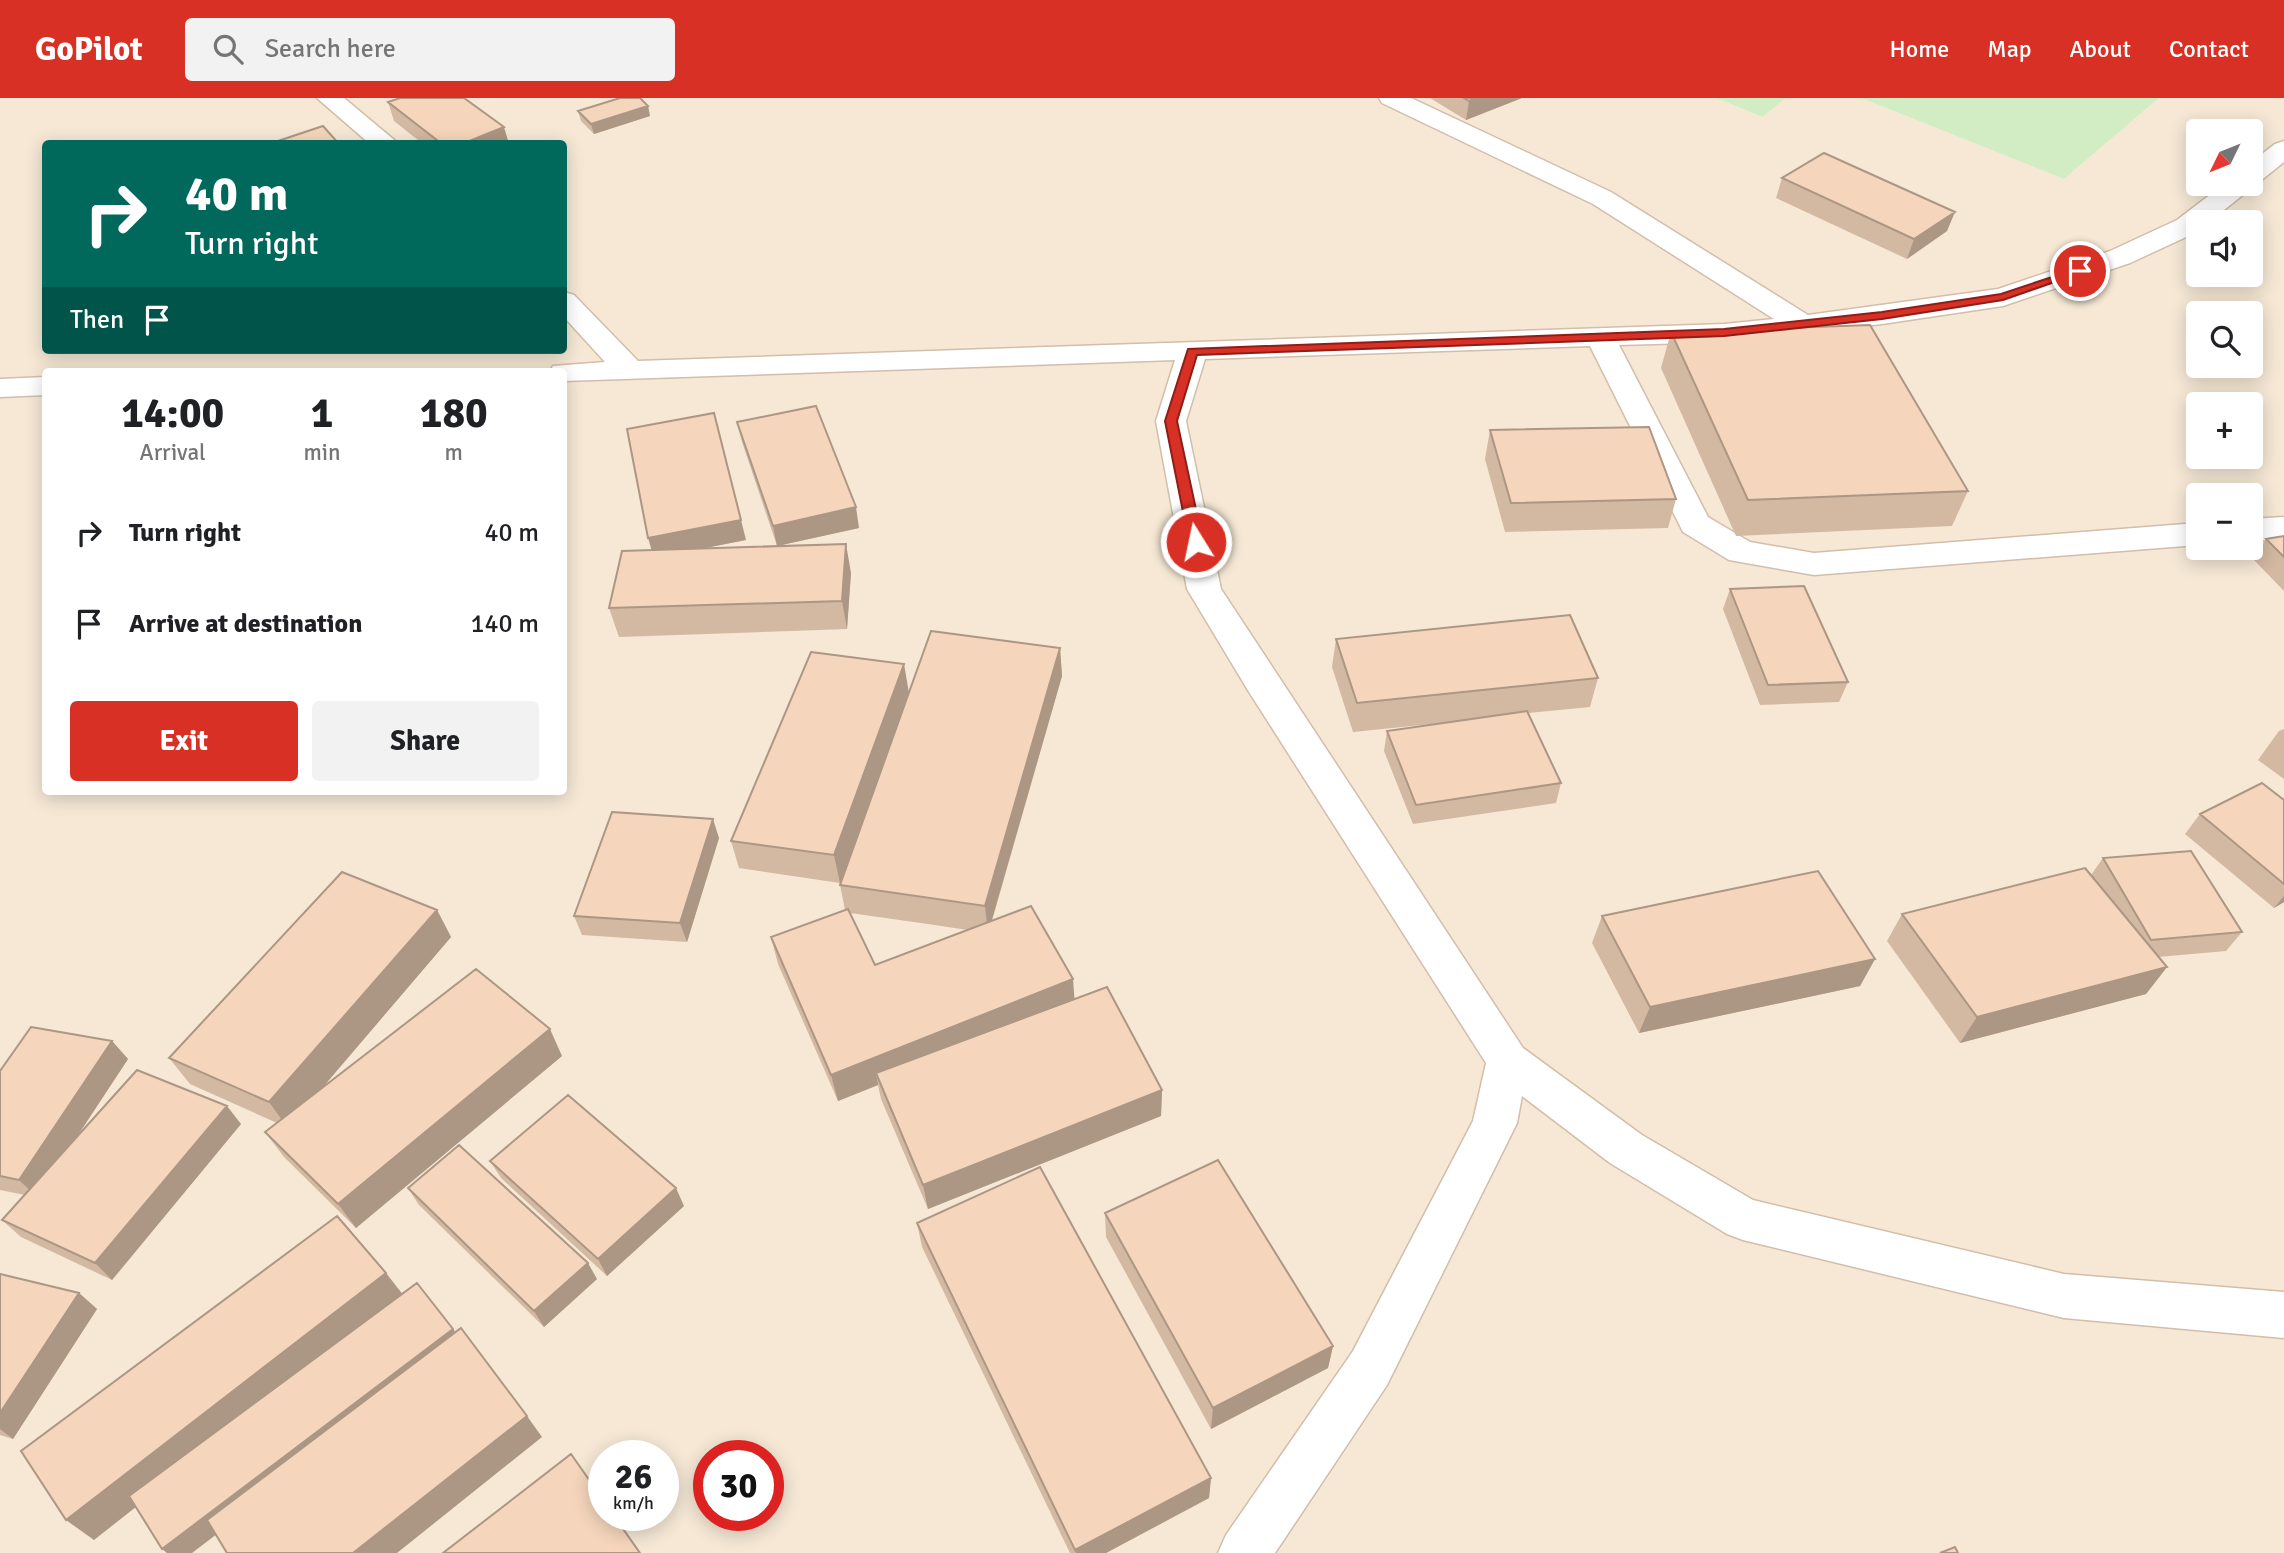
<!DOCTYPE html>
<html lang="en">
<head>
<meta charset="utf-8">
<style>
  :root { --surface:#fff; --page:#f2f2f2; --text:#202124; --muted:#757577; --accent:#d93025 }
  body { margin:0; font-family:Signika,sans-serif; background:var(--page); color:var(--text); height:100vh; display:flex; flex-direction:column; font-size:26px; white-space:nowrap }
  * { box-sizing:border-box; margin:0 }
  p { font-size:23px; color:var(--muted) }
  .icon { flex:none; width:38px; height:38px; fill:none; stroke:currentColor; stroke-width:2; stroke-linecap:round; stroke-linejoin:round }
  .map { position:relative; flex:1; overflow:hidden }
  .panel { position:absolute; left:42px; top:270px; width:525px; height:427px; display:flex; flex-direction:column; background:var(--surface); border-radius:7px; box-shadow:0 4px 18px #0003 }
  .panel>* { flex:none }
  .hud { position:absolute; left:42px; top:42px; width:525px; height:214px; border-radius:7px; box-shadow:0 4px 18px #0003; background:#00695c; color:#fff; overflow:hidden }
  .needle { width:46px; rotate:227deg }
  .controls { position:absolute; left:2186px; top:21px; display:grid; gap:14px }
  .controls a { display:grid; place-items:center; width:77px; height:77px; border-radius:7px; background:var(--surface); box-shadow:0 4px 18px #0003; font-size:35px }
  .speed { position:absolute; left:588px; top:1342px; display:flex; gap:14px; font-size:35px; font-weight:700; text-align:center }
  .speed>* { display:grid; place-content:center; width:91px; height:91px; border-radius:50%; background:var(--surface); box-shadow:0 4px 18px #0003; line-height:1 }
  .speed small { font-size:18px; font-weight:400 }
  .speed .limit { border:10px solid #d22; background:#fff; color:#111 }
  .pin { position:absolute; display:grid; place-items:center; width:60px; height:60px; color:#fff; margin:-30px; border:4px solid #fff; border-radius:50%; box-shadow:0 2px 7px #0007 }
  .me { position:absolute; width:77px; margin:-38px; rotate:350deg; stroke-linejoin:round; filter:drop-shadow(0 0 5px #0008) }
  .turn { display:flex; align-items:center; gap:24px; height:147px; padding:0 28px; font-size:32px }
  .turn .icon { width:91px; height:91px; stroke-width:2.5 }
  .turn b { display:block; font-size:49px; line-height:60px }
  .then { display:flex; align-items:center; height:66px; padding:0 28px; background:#0003; gap:14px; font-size:26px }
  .eta { display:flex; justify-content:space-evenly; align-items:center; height:119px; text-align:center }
  .eta b { font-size:42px; font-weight:800; line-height:49px }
  .primary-button { display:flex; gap:14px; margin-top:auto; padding:14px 28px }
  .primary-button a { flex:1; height:80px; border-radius:7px; background:var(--accent); color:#fff; font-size:28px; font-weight:800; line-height:80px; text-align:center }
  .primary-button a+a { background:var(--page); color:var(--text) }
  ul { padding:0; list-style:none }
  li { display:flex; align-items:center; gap:21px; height:91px; padding:0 28px }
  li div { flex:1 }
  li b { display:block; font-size:26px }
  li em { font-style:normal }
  header { display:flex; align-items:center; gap:42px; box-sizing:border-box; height:98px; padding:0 35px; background:var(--accent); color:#fff }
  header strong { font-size:33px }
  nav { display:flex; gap:38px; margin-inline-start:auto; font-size:24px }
  .search { width:490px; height:63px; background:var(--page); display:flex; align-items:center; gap:18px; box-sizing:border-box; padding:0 24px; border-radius:7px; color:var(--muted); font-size:26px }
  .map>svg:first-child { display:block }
  .residential { fill:#f6e8d5; fill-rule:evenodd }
  .green { fill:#d2edc4 }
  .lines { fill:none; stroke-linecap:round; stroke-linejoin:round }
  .minor-casing { stroke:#d1beab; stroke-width:3 }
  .minor { fill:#fff; fill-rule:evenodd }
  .wall { fill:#d3b8a2; fill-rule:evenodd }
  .shaded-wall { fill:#ac9684 }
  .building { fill:#f5d6bc; stroke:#ac9684; stroke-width:2 }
  .route { fill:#d93025; stroke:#8d1f18; stroke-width:2 }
</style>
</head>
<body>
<header>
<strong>GoPilot</strong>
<div class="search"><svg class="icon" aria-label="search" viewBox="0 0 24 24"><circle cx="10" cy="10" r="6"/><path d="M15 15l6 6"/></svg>Search here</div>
<nav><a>Home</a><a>Map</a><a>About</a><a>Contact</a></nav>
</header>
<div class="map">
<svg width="2284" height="1455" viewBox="0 0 2284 1455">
  <rect width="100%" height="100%" fill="#fef6e7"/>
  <path class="residential" d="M0 0H1716L1761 19 1786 0H1861L2064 81 2159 0H2284V1455H0ZM2198 33H2250V86H2198ZM46 46H564V252H46ZM2198 124H2250V177H2198ZM2198 215H2250V268H2198ZM46 273H564V693H46ZM2198 306H2250V359H2198ZM2198 397H2250V450H2198ZM604 1358H663V1418H604ZM709 1358H768V1418H709Z"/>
  <path class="green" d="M1716 0H1786L1762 19Z
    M1861 0H2159L2064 81Z"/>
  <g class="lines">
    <g class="minor-casing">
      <path id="minor" d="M317 0H344L399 46H370Z
        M1379 0H1411L1611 94 1808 217 1998 191 2110 153 2177 122 2224 86H2250V65L2275 46 2284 43V64L2259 84 2253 85 2249 92 2209 124H2198L2197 134 2130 165 2003 208 1882 226 1724 244 1619 247 1708 419 1750 444 1814 455 2198 425V447L1814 477 1729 462 1683 434 1590 248 1205 261 1186 323 1221 491 1523 950 1642 1037 1753 1102 2064 1176 2284 1194V1240L2064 1220 1743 1142 1727 1136 1610 1065 1522 998 1517 1025 1387 1287 1275 1455H1218L1226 1437 1353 1253 1473 1023 1486 965 1249 594 1187 491 1156 323 1175 262 564 283V273H550L553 268 605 264 564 219V194L574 197 638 263 1724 226 1774 221 1593 106 1382 5Z
        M46 279V297L0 299V281Z
        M2284 419V441L2250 443V421Z"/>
    </g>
    <use href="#minor" class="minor"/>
  </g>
  <path class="wall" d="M1430 0H1522L1466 22Z
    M388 4 509 46H423L394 23Z
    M648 8 650 18 594 36 581 23 578 13Z
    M1782 80 1947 133 1907 161 1776 100Z
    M1671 234 1968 393 1952 428 1736 438 1661 270Z
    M737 324 859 430 777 448 742 344Z
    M1490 332 1676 401 1668 430 1505 434 1485 361Z
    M2284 438V493L2253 461 2266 441Z
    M746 442 705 450 851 475 847 531 619 539 609 510 652 452Z
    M1730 491 1848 584 1839 604 1760 607 1723 511Z
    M1336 541 1598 580 1590 609 1528 615 1561 685 1556 705 1413 726 1384 653 1387 633 1451 624 1353 634 1332 569Z
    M1060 550 1062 578 992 823 1074 901 1162 992 1161 1018 928 1111 881 1001 878 987 838 1003 778 866 771 839 845 812 840 787ZM850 815 921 825 968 832 875 867Z
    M909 595 840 785 739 770 731 743Z
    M2284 631V681L2258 662 2279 633Z
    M2284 702V804L2274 810 2185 736 2200 716Z
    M719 740 687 844 582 837 574 818Z
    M2103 760 2242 834 2226 853 2158 859 2167 869 2146 896 1960 945 1887 843 1902 816 2091 777Z
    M437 812 451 839 322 990 562 958 356 1130 284 1059 265 1034 277 1025 190 986 169 960Z
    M1602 818 1875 861 1860 888 1639 935 1592 845Z
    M112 943 128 961 75 1042 241 1026 112 1182 21 1139 2 1122 25 1097 0 1092V973Z
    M490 1063 684 1108 607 1178 501 1080Z
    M408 1090 597 1181 544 1229 419 1107Z
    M1105 1115 1333 1248 1328 1270 1211 1331 1106 1139Z
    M917 1125 1211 1380 1209 1400 1106 1455H1070L922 1149Z
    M0 1176 79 1195 97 1211 13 1341 0 1337Z"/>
  <path class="shaded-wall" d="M1476 0H1522L1466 22 1469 3Z
    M648 8 650 18 594 36 591 26Z
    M504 29 509 46H462Z
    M1955 114 1947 133 1907 161 1914 141Z
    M856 409 859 430 777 448 773 428Z
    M741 422 746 442 654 460 648 440Z
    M846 446 851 475 847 531 842 503Z
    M1060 550 1062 578 988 835 985 808Z
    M904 566 909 595 840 785 834 757Z
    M713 721 719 740 687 844 680 825Z
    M2284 798V804L2274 810Z
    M437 812 451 839 288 1030 269 1004Z
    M1875 861 1860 888 1639 935 1650 909Z
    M2167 869 2146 896 1960 945 1977 919Z
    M1073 881 1075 908 876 975 878 987 838 1003 831 977Z
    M550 931 562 958 356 1130 338 1106Z
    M112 943 128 961 37 1099 19 1082Z
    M1162 992 1161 1018 928 1111 923 1087Z
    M227 1008 241 1026 112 1182 95 1165Z
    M676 1090 684 1108 607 1178 598 1161Z
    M588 1165 597 1181 544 1229 534 1213Z
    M386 1175 404 1198 94 1442 66 1422Z
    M79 1195 97 1211 13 1341 0 1331V1315Z
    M453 1231 465 1247 192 1455H167L162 1451Z
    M1333 1248 1328 1270 1211 1331 1213 1310Z
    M527 1318 542 1339 397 1455H353Z
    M1211 1380 1209 1400 1106 1455H1076L1075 1452Z"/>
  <path class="building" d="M400 0H464L504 29 462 46H442L388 4Z
    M620 0H640L648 8 591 26 578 13Z
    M1464 0H1476L1469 3Z
    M323 28 339 46H269Z
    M1824 55 1955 114 1914 141 1782 80Z
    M1870 227 1968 393 1748 402 1671 234Z
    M816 308 856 409 773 428 737 324Z
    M714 315 741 422 648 440 627 331Z
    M1649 329 1676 401 1511 405 1490 332Z
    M2284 438V459L2266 441Z
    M846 446 842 503 609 510 622 453Z
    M1804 488 1848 584 1768 587 1730 491Z
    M1570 517 1598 580 1357 605 1336 541Z
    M931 533 1060 550 985 808 840 787Z
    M811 554 904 566 834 757 731 743Z
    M1527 613 1561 685 1416 707 1387 633Z
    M2262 685 2284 702V786L2200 716Z
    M612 714 713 721 680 825 574 818Z
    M2191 753 2242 834 2151 842 2103 760Z
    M2085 770 2167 869 1977 919 1902 816Z
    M1818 773 1875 861 1650 909 1602 818Z
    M342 774 437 812 269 1004 169 960Z
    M1031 808 1073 881 831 977 771 839 848 811 875 867Z
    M476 871 550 931 338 1106 265 1034Z
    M1107 889 1162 992 923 1087 876 975Z
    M31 929 112 943 19 1082 0 1078V973Z
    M137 972 227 1008 95 1165 2 1122Z
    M568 997 676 1090 598 1161 490 1063Z
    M459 1047 588 1165 534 1213 408 1090Z
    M1218 1062 1333 1248 1213 1310 1105 1115Z
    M1040 1069 1211 1380 1075 1452 917 1125Z
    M337 1118 386 1175 66 1422 21 1353Z
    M0 1176 79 1195 0 1315Z
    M417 1185 453 1231 162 1451 129 1398Z
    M461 1230 527 1318 353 1455H227L207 1422Z
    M571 1356 604 1403V1418H614L640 1455H443Z
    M1955 1449 1958 1455H1940Z"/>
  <path class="route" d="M2076 171 2086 173 2003 202 1882 221 1724 238 1197 257 1177 323 1203 444 1196 449 1189 444 1165 323 1188 251 1724 231 1882 214 2001 196Z"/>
</svg>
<div class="controls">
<a><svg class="needle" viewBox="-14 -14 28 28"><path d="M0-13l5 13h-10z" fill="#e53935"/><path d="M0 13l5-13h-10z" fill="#757577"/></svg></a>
<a><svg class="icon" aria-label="sound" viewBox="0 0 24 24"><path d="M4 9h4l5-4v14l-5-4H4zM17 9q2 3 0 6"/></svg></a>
<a><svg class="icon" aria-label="search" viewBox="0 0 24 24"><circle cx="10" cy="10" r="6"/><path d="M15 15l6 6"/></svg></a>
<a>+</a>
<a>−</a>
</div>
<div class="speed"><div>26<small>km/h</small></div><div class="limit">30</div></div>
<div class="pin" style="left:2080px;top:173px;background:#d93025"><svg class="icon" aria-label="arrive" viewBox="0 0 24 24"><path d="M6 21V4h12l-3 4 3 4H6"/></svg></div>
<svg class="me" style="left:1196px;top:444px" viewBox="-20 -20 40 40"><circle r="17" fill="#d93025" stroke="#fff" stroke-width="3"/><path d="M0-11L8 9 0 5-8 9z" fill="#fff"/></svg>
<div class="hud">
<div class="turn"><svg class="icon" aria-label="right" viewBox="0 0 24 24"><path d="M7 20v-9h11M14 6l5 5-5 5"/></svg><div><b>40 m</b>Turn right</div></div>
<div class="then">Then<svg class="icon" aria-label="arrive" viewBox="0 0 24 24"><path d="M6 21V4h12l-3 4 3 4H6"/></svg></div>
</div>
<section class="panel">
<div class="eta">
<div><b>14:00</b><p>Arrival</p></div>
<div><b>1</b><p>min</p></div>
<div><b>180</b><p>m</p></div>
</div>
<ul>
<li><svg class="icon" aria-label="right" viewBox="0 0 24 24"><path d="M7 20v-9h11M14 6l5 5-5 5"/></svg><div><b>Turn right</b></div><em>40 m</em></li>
<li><svg class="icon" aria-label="arrive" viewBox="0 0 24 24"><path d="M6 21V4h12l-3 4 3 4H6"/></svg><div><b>Arrive at destination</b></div><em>140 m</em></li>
</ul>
<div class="primary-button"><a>Exit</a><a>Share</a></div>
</section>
</div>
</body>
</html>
